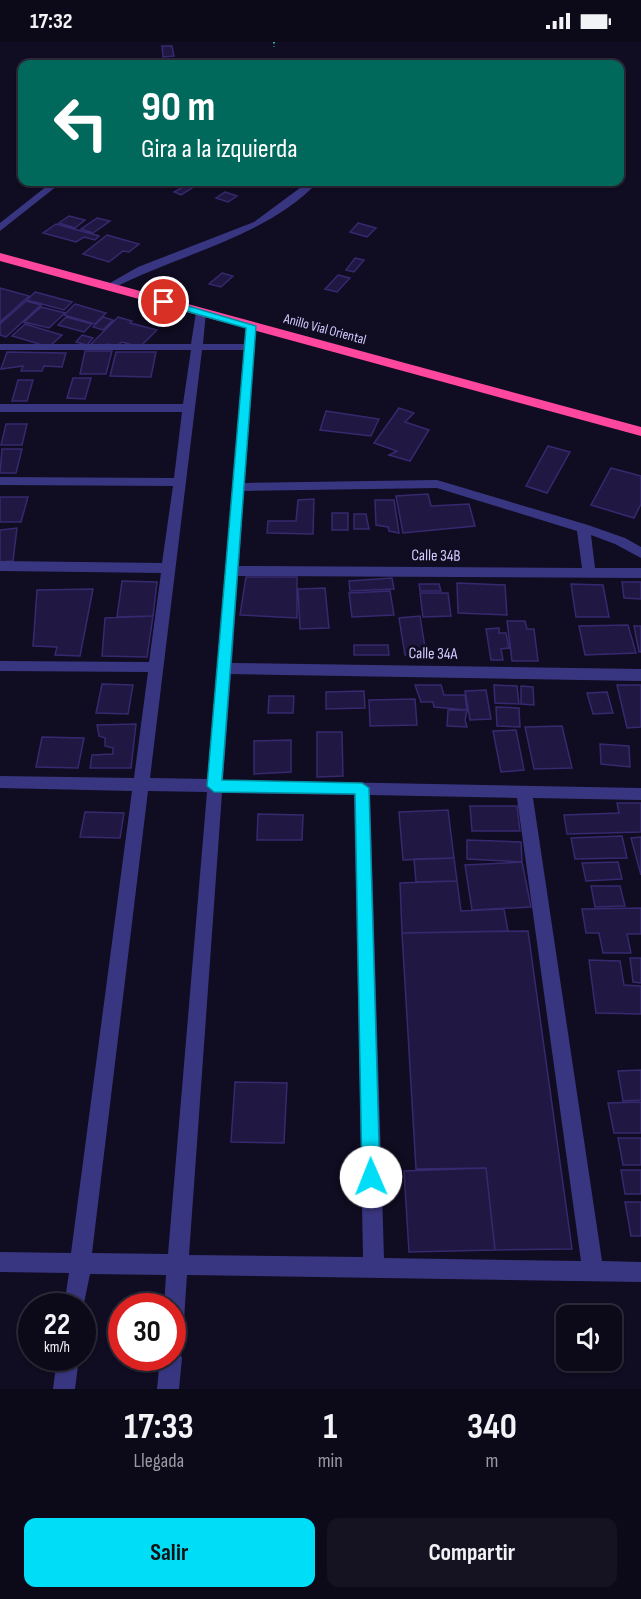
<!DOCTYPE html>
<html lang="es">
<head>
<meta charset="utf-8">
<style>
  :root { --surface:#0c0919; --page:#151222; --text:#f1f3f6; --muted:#9a9aa2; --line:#2c2a38; --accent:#00ddf7 }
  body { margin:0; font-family:"Sofia Sans Condensed",sans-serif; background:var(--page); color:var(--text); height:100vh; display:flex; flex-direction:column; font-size:22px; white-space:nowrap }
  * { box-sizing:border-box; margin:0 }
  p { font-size:20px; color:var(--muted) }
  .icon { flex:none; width:33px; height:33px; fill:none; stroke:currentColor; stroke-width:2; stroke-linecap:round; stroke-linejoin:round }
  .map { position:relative; height:1347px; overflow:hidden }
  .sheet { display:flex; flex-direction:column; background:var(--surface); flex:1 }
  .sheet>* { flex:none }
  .guide { position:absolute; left:18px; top:18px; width:606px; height:126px; border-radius:12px; box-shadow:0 2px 4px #0004,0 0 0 2px var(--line); background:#00695c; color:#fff; overflow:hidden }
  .fabs { position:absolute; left:556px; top:1263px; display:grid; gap:12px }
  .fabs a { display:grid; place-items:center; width:66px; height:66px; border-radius:12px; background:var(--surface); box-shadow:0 2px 4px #0004,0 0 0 2px var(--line); font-size:30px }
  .speed { position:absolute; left:18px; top:1251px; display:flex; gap:12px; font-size:30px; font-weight:700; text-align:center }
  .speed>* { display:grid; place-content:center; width:78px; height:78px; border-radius:50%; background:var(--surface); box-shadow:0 2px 4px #0004,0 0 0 2px var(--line); line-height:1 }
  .speed small { font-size:15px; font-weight:400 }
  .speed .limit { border:9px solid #d22; background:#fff; color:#111 }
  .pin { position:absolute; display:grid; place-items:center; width:51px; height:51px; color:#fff; margin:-26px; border:3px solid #fff; border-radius:50%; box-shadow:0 2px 6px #0007 }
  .me { position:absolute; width:66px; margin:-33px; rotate:359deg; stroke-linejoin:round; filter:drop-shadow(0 0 4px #0008) }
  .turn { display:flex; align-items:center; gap:21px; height:126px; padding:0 24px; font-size:27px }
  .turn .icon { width:78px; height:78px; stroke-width:2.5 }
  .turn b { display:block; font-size:42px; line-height:51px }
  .eta { display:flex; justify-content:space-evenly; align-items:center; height:102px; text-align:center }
  .eta b { font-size:36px; font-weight:700; line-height:42px }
  .action { display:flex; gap:12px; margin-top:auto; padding:12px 24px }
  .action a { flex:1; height:69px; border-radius:12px; background:var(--accent); color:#111; font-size:24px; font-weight:700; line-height:69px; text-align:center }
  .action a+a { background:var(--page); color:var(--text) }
  .status { display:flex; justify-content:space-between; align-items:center; height:42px; padding:0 30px; background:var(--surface); direction:ltr }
  .status svg { height:16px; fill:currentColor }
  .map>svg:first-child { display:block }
  .building { fill:#201842; stroke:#37296f; stroke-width:1.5 }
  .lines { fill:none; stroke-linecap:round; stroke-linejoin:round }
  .path { stroke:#2ab5ad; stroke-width:2; stroke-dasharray:1.5 3; stroke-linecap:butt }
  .minor { fill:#393681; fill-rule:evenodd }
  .highway { fill:#ff479f; fill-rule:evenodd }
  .route { fill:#00ddf7; stroke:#0090a1; stroke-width:1.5 }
  .labels { text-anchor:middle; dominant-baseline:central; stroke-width:6; stroke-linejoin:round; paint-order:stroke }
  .far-street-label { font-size:14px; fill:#d2ccff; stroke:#100c21 }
  .street-label { font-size:16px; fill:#d2ccff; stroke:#100c21 }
</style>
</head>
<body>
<div class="status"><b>17:32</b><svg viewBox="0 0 49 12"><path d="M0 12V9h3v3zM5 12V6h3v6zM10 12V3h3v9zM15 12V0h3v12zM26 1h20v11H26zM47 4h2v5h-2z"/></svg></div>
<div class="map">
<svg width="641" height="1347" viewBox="0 0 641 1347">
  <rect width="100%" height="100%" fill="#100c21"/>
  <path class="building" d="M162 4H172L174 14 163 15Z
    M190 141 197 143 181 153 174 150Z
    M225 150 237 154 228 160 216 156Z
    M69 174 85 178 75 186 59 181Z
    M97 176 110 179 93 191 81 187Z
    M358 181 376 186 367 195 350 190Z
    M56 182 99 194 95 198 84 195 76 200 43 191Z
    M107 193 139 202 129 210 123 209 109 220 83 212Z
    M355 216 364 218 354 230 346 228Z
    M222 231 233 234 221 245 209 242Z
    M338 233 350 236 337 250 325 247Z
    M0 246 29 254 0 280Z
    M35 250 72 260 64 268 27 258Z
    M26 259 41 263 6 295 0 293V282Z
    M75 262 106 271 95 282 64 273Z
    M41 265 65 271 49 286 24 280Z
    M66 275 92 282 84 290 58 283Z
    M103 275 113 278 103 288 93 285Z
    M118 275 132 279 130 281 157 288 140 305 122 300 117 304 108 302 104 305 91 302Z
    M25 282 62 293 49 305 12 294Z
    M82 293 93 296 87 303 76 300Z
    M85 309H112L106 332H80Z
    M7 310 66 311 62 325 44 324 42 329H21L23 324 1 327Z
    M116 310H156L151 335 110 334Z
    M73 336H91L85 357 67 356Z
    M18 338H33L27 359H12Z
    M399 366 414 371 405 380 429 388 410 419 389 413 397 409 374 401Z
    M326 369 379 377 371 394 320 388Z
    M6 382H27L22 403H1Z
    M548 404 570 410 547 451 526 444Z
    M2 407H22L16 431H0Z
    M611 426 641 434V462L634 476 591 463Z
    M428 452 431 464 469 462 475 484 403 491 396 454Z
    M0 455H28L21 480H0Z
    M314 457 313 492 267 491 268 479H296L298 458Z
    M375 458H394L399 491 389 489 388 485 376 483Z
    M332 471H348V488H332Z
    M354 472H366L369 487H354Z
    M17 486 13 519 0 520V488Z
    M246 535H297V576L240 573Z
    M392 536 394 547 350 549 349 539Z
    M122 539 157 540 153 574 117 575Z
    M622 540H641V557L624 556Z
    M457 541 505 543 507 573 458 571Z
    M419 542H439L441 549H420Z
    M571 542 603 543 609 575H576Z
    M325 546 329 586 300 587 298 547Z
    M93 547 80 614 55 613 57 605 33 604 37 548Z
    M390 549 394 573 352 575 349 551Z
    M420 551H448L451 574 423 575Z
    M153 574 147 615 102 614 105 576Z
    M420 574 426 612 405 613 399 576Z
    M507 579H525L527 587H534L538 619H512Z
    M628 583 636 611 585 613 579 584Z
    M634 584H641V610H639Z
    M499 586V591H506L509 606 501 607 503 618H491L486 587Z
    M354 603H388L389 613H354Z
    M102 642 133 643 128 672 96 671Z
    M415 643H441L444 653H465L467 668 434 665 433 660H421Z
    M494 643 517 644 519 662 495 661Z
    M617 643H641V685L627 686Z
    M521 644 533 645 534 663 521 662Z
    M486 648 491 677 470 678 465 649Z
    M364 649 365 666 326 667V650Z
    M607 650 613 671 593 672 587 651Z
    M269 654H294L293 671H268Z
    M415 657 417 683 370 684 369 658Z
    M496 665 519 666 520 685 497 684Z
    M448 668H467L465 678 467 685 447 684Z
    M136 682 131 726H90L92 713 113 712V706L105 704V696L99 694 97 683Z
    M562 684 572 726 534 727 525 685Z
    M516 688 524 728 501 730 493 689Z
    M317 690H342L343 734 317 735Z
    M42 695 84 696 78 726 36 725Z
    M291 698V730L254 732V699Z
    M600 702 629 704 630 725 601 722Z
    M617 761H641V790L567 792 564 773 619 771Z
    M470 764H517L520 789H472Z
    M448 768 454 816 403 818 399 770Z
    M85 770 124 771 120 796 80 795Z
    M258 772 303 773 302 798H257Z
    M622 794 627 816 575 817 571 796Z
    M641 795V833L631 796Z
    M467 798 521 800 522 820 467 817Z
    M454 816 457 839 416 840 414 817Z
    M522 820 531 865 472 868 465 823Z
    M618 820 622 837 586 839 582 821Z
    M457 839 461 869 504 867 508 889 402 891 400 841Z
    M591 844H620L625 864 595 865Z
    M641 866V892H627L631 911H603L599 891H586L582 867Z
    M528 889 572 1207 495 1208 486 1126 416 1127 402 891Z
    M630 916H641V941L633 940Z
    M589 918 620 919 624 943 641 944V972L596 971Z
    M641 1028V1058L623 1059 618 1029Z
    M235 1040 287 1041 284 1101 231 1100Z
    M641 1060V1091H614L608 1061Z
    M618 1096H641V1123H623Z
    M486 1126 495 1208 409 1210 404 1129Z
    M621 1128H641V1152H625Z
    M625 1160H641V1194H631Z"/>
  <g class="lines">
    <path class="path" d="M274 0V5"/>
    <path class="minor" d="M52 140H62L0 189V181Z
      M308 140H318C265 196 178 212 112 247L103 245 138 225 254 180Z
      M201 267 206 270 203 302H244L247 282 256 284 245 441 437 438 588 483 625 496 641 505V516L615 502 591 493 595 526H641V536L238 534 232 621 641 627V639L231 632 223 738 641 746V758L533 756 602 1219 641 1220V1240L187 1233 183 1293 180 1301 172 1304V1264H164L166 1233 90 1232 82 1271V1264H64L69 1231 0 1230V1210L71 1211 132 749 0 746V734L134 736 148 630 0 629V619L149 620 161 531 0 529V519L162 521 173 444 0 443V435L174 436 182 370H0V362H183L191 308H0V302H191L196 270ZM202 308H244L208 737 150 736ZM437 446 577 489 582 526 239 524 244 449ZM148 749 207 750 168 1212 92 1211ZM222 751 354 753 363 1215 189 1213ZM370 753 517 756 581 1219 384 1216Z
      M172 1306 179 1308 182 1316 179 1347H157L160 1316H172Z
      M57 1316H79L75 1347H53Z"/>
    <path class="highway" d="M0 211 641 385V394L0 219Z"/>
  </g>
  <path class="route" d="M164 257 256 284 222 738 362 741 369 746 380 1135 378 1142 371 1144 365 1142 362 1135 355 752 214 750 207 744 246 286 161 262 159 260Z"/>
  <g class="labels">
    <g class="far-street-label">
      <text transform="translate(325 287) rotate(15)">Anillo Vial Oriental</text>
    </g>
    <g class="street-label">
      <text transform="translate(436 514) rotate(1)">Calle 34B</text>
      <text transform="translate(433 612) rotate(1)">Calle 34A</text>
    </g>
  </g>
</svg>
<div class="fabs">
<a><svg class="icon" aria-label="sound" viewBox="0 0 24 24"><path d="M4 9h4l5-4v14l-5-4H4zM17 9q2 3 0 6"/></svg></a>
</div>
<div class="speed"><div>22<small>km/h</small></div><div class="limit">30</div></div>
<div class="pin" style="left:164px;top:260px;background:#d93025"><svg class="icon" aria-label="arrive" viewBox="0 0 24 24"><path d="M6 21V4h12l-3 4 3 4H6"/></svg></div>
<svg class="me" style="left:371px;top:1135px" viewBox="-20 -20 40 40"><circle r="19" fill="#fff"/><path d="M0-13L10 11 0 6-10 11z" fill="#00ddf7"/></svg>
<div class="guide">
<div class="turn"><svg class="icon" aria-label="left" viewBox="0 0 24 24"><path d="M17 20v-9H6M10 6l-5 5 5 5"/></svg><div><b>90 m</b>Gira a la izquierda</div></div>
</div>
</div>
<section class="sheet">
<div class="eta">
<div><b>17:33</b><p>Llegada</p></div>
<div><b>1</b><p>min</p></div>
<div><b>340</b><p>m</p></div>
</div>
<div class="action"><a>Salir</a><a>Compartir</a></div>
</section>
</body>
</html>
